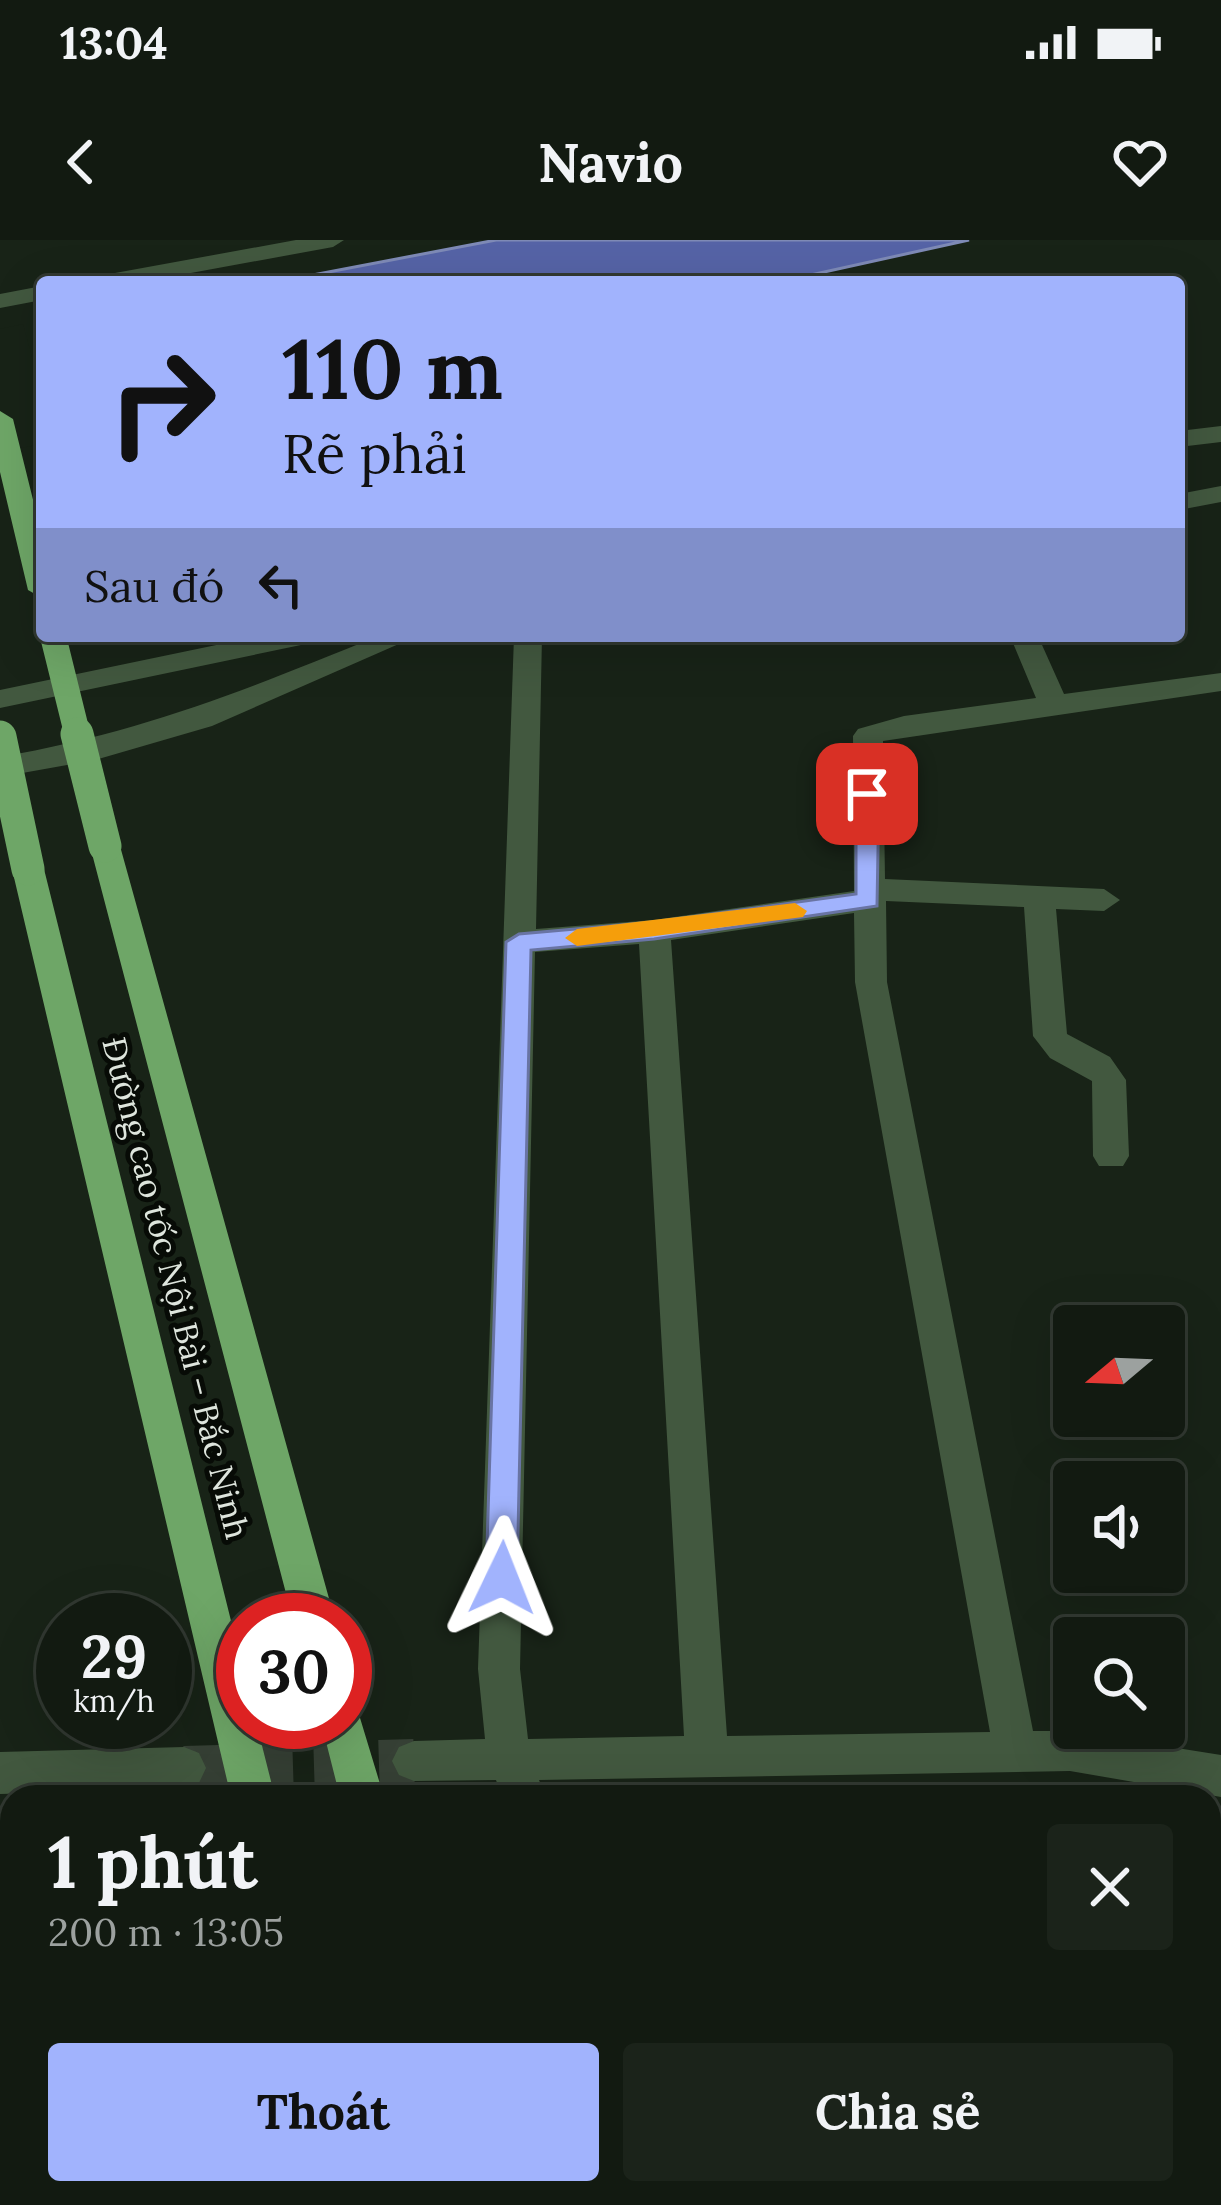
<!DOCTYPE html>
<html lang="vi">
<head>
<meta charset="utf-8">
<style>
  :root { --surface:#121a11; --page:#1b231a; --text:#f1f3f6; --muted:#9ca19f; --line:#313831; --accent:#a1b3fd }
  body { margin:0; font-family:Lora,serif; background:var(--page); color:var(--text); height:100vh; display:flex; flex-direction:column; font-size:45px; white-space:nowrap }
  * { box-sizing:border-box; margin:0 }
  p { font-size:39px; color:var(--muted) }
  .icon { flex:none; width:66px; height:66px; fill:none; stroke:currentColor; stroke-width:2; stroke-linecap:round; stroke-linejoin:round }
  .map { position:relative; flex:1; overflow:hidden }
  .details { position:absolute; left:0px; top:1545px; width:1221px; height:420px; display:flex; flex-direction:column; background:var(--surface); border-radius:36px 36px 0 0; box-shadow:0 12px 48px #0002,0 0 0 3px var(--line) }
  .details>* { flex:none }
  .banner { position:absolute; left:36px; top:36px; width:1149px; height:366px; border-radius:12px; box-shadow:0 12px 48px #0002,0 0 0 3px var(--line); background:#a1b3fd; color:#111; overflow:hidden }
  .needle { width:78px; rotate:251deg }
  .fabs { position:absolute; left:1053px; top:1065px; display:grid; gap:24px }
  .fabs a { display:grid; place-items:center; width:132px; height:132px; border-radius:12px; background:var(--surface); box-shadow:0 12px 48px #0002,0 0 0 3px var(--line); font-size:60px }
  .speed { position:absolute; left:36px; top:1353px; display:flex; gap:24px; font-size:60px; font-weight:700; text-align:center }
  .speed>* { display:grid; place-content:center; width:156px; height:156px; border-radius:50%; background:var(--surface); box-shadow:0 12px 48px #0002,0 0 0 3px var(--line); line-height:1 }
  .speed small { font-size:30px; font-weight:400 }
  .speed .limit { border:18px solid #d22; background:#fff; color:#111 }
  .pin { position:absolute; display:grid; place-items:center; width:102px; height:102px; color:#fff; margin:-51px; border-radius:24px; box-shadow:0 6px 18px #0006 }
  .me { position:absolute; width:132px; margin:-66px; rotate:2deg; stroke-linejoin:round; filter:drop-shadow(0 0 9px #0008) }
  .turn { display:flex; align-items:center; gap:42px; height:252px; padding:0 48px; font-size:54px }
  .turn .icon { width:156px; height:156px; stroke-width:2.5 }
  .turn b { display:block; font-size:84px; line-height:102px }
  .then { display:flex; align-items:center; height:114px; padding:0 48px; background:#0003; gap:24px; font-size:45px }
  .round { display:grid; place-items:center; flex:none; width:126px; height:126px; border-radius:12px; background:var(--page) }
  .headline { display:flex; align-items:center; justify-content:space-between; height:204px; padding:0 48px }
  h1 { font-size:72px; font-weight:700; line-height:90px }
  .button { display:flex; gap:24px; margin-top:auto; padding:24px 48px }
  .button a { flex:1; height:138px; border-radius:12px; background:var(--accent); color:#111; font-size:48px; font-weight:700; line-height:138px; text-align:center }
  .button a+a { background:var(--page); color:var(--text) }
  .status { display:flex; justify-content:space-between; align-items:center; height:84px; padding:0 60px; background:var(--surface); direction:ltr }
  .status svg { height:33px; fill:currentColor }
  header { display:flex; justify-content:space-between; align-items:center; height:156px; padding:0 48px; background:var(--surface); font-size:54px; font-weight:700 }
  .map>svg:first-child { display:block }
  .water { fill:#5563a6; stroke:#7e8ab6; stroke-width:3 }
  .pier { fill:#182317 }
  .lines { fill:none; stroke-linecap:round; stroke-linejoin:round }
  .minor-tunnel { stroke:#364035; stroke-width:44; stroke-dasharray:44 21; stroke-linecap:butt }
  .minor { fill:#42583f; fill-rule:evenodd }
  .highway { fill:#6ea667; fill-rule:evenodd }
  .highway-bridge-far1 { stroke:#6ea667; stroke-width:26 }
  .highway-bridge { stroke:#6ea667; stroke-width:33 }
  .route { fill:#a1b3fd; stroke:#6974a4; stroke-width:3 }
  .slow { fill:#f59e0b }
  .labels { text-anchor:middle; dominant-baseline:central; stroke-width:10; stroke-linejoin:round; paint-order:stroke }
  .street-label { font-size:33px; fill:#dee5dd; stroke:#070b06 }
</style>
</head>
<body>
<div class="status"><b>13:04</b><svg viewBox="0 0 49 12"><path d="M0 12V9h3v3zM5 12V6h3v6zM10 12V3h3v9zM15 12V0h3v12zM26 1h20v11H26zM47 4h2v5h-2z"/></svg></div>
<header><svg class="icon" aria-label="back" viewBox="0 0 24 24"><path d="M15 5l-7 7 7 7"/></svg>Navio<svg class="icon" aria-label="heart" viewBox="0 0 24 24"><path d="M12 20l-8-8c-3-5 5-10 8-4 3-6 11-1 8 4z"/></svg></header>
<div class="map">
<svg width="1221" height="1965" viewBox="0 0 1221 1965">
  <rect width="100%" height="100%" fill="#182317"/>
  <path class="water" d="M496 0H969L779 42H276Z"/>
  <path class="pier" d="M23 84 42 154V204L0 212V89Z"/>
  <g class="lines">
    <path class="minor-tunnel" d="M184 1528 414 1521"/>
    <path class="minor" d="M296 0H344L333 7 142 42H92L104 35Z
      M42 46V60L0 68V54Z
      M1221 186V202L1179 207V191Z
      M1221 246V262L1179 270V254Z
      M259 396H315L301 405 0 468V450Z
      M378 396H417L212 486 95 520 0 537V517C142 492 246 450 378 396Z
      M514 396H542L536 689 654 680 854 651 853 496 858 489 904 476 1036 458 1010 396H1038L1064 454 1221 433V451L883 501 885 639 1104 649 1120 660 1104 671 1056 669 1067 794 1110 817 1126 840 1129 916 1123 926H1099L1093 916 1092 841 1050 818 1033 796 1024 667 886 661 887 742 1033 1491H1070L1221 1515V1557L1070 1531 539 1540 546 1557H502L496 1540 414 1541 399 1535 392 1521 399 1507 414 1501 485 1499 478 1429ZM854 673 855 742 990 1492 727 1496 671 700ZM639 704 684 1496 528 1499 520 1429 535 712Z
      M184 1507 199 1513 206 1528 199 1543 184 1549 0 1554V1512Z
      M642 1953H692L697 1965H647Z"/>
    <path class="highway" d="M0 171 13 179 42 296V358L28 350 0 232Z
      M105 596 120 606 335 1380H293L90 606Z
      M28 618 44 629 243 1429V1482H256L275 1557H231L12 629Z
      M345 1463 357 1468 384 1557H340L321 1482H345Z
      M325 1953H375L378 1965H328Z
      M444 1953H494L497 1965H447Z"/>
    <path class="highway-bridge-far1" d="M53 396 78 497"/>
    <path class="highway-bridge" d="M77 494 105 606
      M0 497 28 629"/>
  </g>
  <path class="route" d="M867 546 879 554 877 666 654 699 531 710 517 1338 513 1348H491L486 1338 506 702 519 694 654 682 856 654V554Z"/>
  <path class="slow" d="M795 663 807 671 803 677 577 706 565 698 577 689Z"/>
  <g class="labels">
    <g class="street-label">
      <text transform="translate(176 1048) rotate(76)">Đường cao tốc Nội Bài – Bắc Ninh</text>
    </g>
  </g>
</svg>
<div class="fabs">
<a><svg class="needle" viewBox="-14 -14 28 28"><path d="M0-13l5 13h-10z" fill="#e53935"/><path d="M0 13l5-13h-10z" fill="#9ca19f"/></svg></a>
<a><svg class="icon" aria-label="sound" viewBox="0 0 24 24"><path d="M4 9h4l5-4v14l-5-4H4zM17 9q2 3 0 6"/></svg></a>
<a><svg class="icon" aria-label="search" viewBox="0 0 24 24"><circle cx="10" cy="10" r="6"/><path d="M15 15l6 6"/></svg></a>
</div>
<div class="speed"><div>29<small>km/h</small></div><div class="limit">30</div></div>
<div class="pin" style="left:867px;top:554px;background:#d93025"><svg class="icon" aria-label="arrive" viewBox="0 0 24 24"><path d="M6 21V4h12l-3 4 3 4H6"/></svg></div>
<svg class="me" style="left:502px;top:1338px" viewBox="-20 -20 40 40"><path d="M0-17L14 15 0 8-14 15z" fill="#a1b3fd" stroke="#fff" stroke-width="4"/></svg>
<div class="banner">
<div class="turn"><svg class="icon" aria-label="right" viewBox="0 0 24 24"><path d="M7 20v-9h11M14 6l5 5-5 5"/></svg><div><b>110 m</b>Rẽ phải</div></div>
<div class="then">Sau đó<svg class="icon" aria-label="left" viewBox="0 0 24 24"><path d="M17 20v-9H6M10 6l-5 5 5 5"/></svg></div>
</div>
<section class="details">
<div class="headline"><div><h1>1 phút</h1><p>200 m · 13:05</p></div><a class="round"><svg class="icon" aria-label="close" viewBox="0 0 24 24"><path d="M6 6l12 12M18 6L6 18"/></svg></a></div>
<div class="button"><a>Thoát</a><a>Chia sẻ</a></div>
</section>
</div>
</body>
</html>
